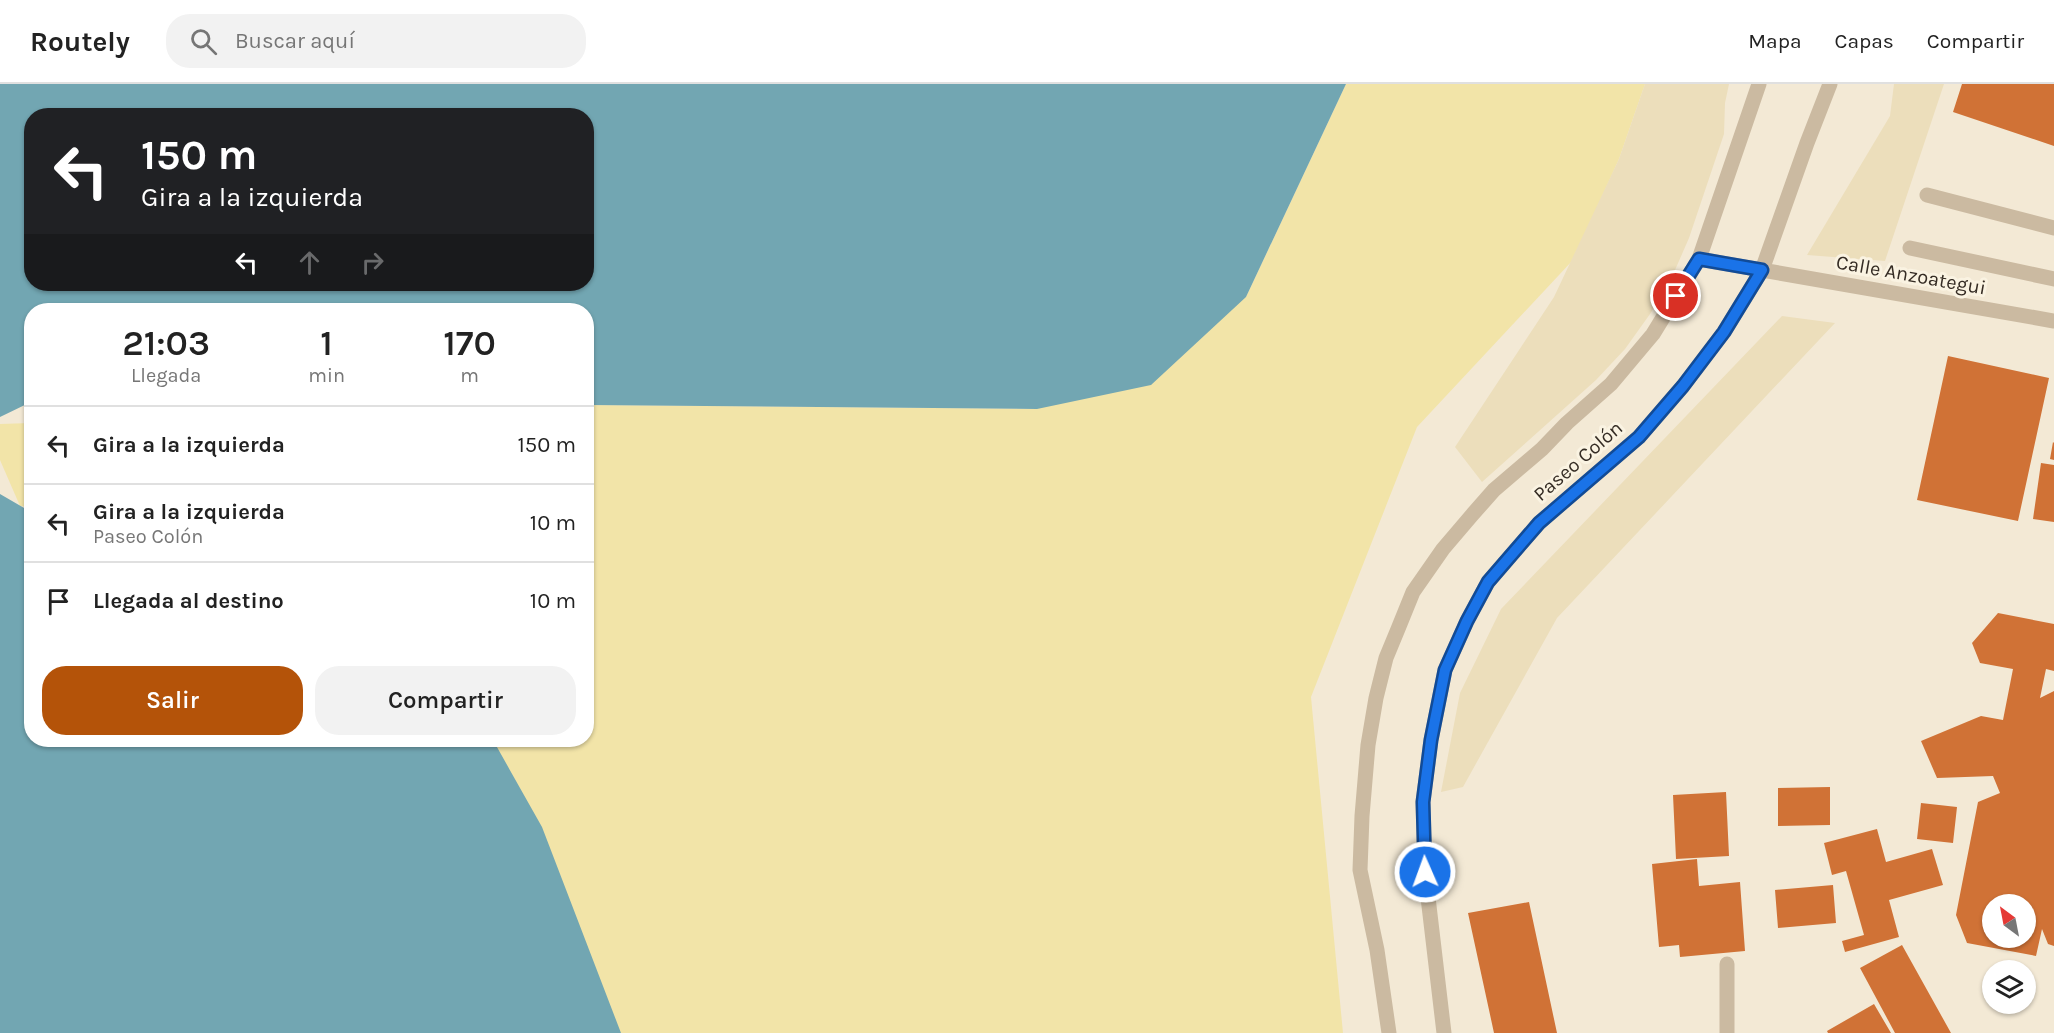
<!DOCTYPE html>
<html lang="es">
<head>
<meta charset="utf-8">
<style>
  :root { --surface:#fff; --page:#f2f2f2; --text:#222; --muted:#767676; --line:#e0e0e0; --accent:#b45309 }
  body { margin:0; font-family:Karla,sans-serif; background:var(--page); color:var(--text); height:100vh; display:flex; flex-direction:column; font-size:22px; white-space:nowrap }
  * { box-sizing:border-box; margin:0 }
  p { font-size:20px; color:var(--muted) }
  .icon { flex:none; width:33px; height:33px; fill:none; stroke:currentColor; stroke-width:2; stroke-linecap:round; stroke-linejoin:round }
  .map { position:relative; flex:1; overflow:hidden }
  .details { position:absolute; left:24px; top:219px; width:570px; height:444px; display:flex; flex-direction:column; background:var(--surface); border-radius:24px; box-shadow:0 2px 4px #0004 }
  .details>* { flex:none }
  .guide { position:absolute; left:24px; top:24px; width:570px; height:183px; border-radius:24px; box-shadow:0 2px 4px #0004; background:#202124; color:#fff; overflow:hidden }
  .needle { width:39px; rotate:328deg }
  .tools { position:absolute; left:1982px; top:810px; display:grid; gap:12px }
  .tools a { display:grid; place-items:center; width:54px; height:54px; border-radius:50%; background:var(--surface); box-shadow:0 2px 4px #0004; font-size:30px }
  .pin { position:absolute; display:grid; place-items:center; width:51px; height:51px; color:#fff; margin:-26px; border:3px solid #fff; border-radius:50%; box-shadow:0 2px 6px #0007 }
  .me { position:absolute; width:66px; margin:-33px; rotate:358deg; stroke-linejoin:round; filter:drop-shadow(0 0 4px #0008) }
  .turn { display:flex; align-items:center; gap:21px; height:126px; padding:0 18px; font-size:27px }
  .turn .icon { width:78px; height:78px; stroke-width:2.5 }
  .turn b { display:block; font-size:42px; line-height:51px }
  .lanes { display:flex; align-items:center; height:57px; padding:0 18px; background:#0003; justify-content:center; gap:30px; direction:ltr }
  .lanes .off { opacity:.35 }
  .eta { display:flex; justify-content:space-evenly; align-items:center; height:102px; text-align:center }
  .eta b { font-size:36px; font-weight:600; line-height:42px }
  .button { display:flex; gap:12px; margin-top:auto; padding:12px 18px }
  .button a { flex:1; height:69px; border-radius:24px; background:var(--accent); color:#fff; font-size:24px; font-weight:600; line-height:69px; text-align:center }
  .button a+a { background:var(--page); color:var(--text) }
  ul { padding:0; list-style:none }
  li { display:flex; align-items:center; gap:18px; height:78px; padding:0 18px; border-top:2px solid var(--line) }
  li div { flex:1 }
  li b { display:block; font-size:22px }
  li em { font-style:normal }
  header { display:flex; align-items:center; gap:36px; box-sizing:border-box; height:84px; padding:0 30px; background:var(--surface); border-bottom:2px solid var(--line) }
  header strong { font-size:28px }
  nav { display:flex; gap:33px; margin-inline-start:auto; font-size:21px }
  .search { width:420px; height:54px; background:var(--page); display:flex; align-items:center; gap:15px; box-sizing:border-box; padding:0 21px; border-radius:24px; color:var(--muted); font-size:22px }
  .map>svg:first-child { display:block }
  .sand { fill:#f2e4a8 }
  .plaza { fill:#ecdebb }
  .water { fill:#72a6b2; fill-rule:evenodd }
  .building { fill:#d07236; fill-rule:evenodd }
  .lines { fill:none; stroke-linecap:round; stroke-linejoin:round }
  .minor { stroke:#cbbaa1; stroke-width:15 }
  .route-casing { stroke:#114b97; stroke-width:15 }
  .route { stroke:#1a73e8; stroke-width:10 }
  .labels { text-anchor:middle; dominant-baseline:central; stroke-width:6; stroke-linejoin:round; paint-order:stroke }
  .street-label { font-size:20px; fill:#352c24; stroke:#faf3e2 }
</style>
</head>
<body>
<header>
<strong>Routely</strong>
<div class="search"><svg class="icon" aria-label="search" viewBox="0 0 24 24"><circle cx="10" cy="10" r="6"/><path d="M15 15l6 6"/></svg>Buscar aquí</div>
<nav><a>Mapa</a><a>Capas</a><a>Compartir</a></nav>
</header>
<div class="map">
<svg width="2054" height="949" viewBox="0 0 2054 949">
  <rect width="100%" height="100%" fill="#f3e9d5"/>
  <path class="sand" d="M1346 0H1645L1619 75 1573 176 1417 343 1311 613 1343 949H610L479 656H586L587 321 1037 325 1246 213Z
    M31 339H32L31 423 20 422 0 376V340Z"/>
  <path class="plaza" d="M1645 0H1729L1725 19 1724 50 1689 154 1672 193 1650 230 1625 265 1596 296 1482 398 1455 363 1554 213 1619 75Z
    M1894 0H1944L1885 177 1807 171 1890 32Z
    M1782 232 1835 239 1557 534 1463 703 1441 708 1460 609 1501 525Z"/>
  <path class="water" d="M0 0H1346L1246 213 1151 301 1037 325 587 321 586 226H32L31 318 0 333ZM32 32H586V200H32Z
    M0 410 31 428 32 656H493L542 743 621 949H0Z"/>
  <path class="building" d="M1962 0H2054V62L1953 28Z
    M1948 272 2049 294 2018 437 1917 416Z
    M2053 358 2054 359V376L2050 375Z
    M2041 379 2054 381V438L2033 435Z
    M1998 529 2054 540V587L2046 585 2040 614 2054 607V862L2048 860 2042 845 2036 872 1967 859 1956 831 1978 718 2000 709 1993 692 1937 694 1921 657 1981 632 2003 636 2013 585 1980 579 1972 559ZM1992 820H2025V854H1992Z
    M1830 703V741L1778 742V704Z
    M1726 708 1729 772 1676 775 1673 711Z
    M1921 719 1957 723 1953 759 1917 755Z
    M1877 745 1886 778 1932 765 1943 801 1889 816 1899 853 1845 868 1842 857 1864 851 1846 787 1832 791 1824 759Z
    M1697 775 1699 802 1740 798 1745 867 1680 873 1679 861 1659 863 1652 780Z
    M1833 801 1836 839 1778 844 1775 806Z
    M1529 818 1557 949H1494L1468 829Z
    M1902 861 1951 949H1895L1860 884Z
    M1874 920 1891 949H1828L1827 947Z"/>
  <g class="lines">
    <path class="minor" d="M1927 111 2054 144
      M1910 164 2054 195
      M1699 175 2054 237
      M1727 880V949
      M1389 949 1377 866 1360 786 1362 732 1368 661 1376 614 1386 574 1398 545 1413 508 1443 465 1472 431 1494 406 1542 365 1567 339 1611 300 1653 250 1699 175 1759 0
      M1444 949 1425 788 1423 718 1431 656 1445 586 1467 537 1488 498 1539 439 1639 353 1683 302 1724 248 1762 186 1807 59 1830 0"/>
  </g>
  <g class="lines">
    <g class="route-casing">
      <path id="route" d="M1425 788 1423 718 1431 656 1445 586 1467 537 1488 498 1539 439 1639 353 1683 302 1724 248 1762 186 1699 175 1676 212"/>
    </g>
    <use href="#route" class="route"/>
  </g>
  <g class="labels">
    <g class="street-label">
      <text transform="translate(1911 191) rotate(10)">Calle Anzoategui</text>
      <text transform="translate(1578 377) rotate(-41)">Paseo Colón</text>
    </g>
  </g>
</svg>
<div class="tools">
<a><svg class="needle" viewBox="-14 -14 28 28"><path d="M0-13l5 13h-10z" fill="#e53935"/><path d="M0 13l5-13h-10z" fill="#767676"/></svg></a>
<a><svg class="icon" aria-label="layers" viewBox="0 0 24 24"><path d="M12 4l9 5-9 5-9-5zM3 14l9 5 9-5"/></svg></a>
</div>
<div class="pin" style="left:1676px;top:212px;background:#d93025"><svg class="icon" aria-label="arrive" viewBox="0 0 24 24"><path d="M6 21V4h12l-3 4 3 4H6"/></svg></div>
<svg class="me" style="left:1425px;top:788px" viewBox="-20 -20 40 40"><circle r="17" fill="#1a73e8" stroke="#fff" stroke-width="3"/><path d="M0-11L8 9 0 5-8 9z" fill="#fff"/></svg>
<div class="guide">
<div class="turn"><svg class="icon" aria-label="left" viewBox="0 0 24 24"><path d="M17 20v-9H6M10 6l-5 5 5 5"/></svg><div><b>150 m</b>Gira a la izquierda</div></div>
<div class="lanes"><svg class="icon" aria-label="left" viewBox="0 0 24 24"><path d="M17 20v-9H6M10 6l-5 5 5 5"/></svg><svg class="icon off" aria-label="ahead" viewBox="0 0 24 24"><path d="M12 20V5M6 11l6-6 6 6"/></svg><svg class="icon off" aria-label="right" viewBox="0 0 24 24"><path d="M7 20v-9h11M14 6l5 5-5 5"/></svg></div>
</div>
<section class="details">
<div class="eta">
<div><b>21:03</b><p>Llegada</p></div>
<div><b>1</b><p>min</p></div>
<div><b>170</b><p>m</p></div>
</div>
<ul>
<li><svg class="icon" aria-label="left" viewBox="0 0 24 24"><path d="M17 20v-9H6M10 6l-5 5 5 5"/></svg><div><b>Gira a la izquierda</b></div><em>150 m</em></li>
<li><svg class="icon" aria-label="left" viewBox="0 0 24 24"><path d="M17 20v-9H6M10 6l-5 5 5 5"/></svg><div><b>Gira a la izquierda</b><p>Paseo Colón</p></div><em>10 m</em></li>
<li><svg class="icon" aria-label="arrive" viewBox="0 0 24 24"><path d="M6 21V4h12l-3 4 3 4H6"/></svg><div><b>Llegada al destino</b></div><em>10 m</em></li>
</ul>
<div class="button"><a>Salir</a><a>Compartir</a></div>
</section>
</div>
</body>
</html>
